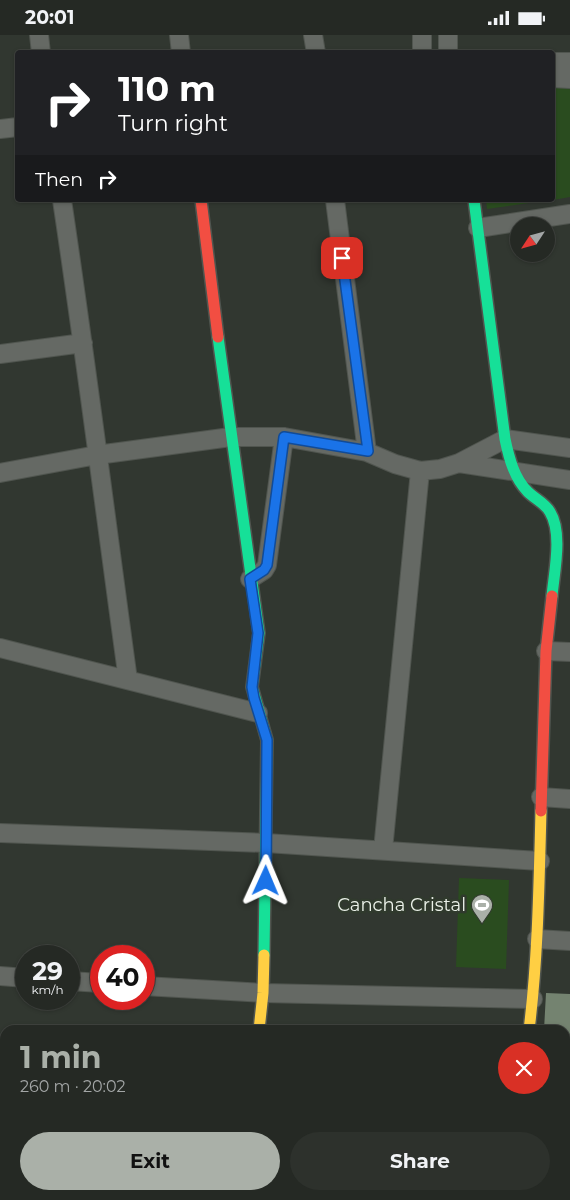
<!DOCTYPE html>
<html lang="en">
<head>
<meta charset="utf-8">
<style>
  :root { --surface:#252924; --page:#2d312c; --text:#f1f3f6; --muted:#a3a6a6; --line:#424541; --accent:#aab0a8 }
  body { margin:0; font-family:Montserrat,sans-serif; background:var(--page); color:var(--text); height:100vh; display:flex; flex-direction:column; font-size:19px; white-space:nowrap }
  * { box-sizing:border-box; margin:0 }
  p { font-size:16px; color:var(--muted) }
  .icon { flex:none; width:28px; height:28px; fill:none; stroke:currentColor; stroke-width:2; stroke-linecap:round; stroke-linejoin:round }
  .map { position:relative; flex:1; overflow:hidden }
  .details { position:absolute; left:0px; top:990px; width:570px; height:175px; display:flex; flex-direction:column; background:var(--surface); border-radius:15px 15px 0 0; box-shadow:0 1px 4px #0004,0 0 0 1px var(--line) }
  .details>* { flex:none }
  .hud { position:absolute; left:15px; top:15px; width:540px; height:152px; border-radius:5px; box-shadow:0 1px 4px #0004,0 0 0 1px var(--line); background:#202124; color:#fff; overflow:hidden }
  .needle { width:32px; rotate:234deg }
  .tools { position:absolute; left:510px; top:182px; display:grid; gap:10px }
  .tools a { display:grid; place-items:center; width:45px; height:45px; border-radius:50%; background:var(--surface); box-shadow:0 1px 4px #0004,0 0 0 1px var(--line); font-size:25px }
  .speed { position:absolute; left:15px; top:910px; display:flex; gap:10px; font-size:25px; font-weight:700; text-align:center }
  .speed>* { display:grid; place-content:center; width:65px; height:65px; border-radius:50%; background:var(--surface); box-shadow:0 1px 4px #0004,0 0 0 1px var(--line); line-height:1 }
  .speed small { font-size:12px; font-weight:400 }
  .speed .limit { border:8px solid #d22; background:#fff; color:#111 }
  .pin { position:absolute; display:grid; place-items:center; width:42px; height:42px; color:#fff; margin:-21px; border-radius:10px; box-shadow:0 2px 8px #0006 }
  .me { position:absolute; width:55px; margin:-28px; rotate:1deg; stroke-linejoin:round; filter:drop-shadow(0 0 4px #0008) }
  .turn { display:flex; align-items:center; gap:18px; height:105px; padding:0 20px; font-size:22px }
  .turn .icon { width:65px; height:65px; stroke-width:2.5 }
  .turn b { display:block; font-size:35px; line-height:42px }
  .then { display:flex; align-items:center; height:48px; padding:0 20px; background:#0003; gap:10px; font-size:19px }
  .round { display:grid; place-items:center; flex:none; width:52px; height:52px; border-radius:26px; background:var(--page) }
  .summary { display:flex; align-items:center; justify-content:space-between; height:85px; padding:0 20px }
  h1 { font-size:30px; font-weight:700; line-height:38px; color:var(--accent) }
  .button { display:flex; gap:10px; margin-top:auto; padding:10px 20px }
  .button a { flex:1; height:58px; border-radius:30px; background:var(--accent); color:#111; font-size:20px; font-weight:700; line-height:58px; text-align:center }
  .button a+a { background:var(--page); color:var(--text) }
  .status { display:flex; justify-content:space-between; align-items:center; height:35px; padding:0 25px; background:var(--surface); direction:ltr }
  .status svg { height:14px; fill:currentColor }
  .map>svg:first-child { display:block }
  .green { fill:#2a4c1f }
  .building { fill:#748370 }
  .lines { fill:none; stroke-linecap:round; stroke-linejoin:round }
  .street-casing { stroke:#50554f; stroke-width:20 }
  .fast-casing { stroke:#50554f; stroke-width:14 }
  .slow-casing { stroke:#50554f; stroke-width:14 }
  .jam-casing { stroke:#50554f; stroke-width:14 }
  .street { stroke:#656964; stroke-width:18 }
  .fast { stroke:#16e098; stroke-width:11 }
  .slow { stroke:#ffcf43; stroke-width:11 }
  .jam { stroke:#f24e42; stroke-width:11 }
  .route-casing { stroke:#114b97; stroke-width:12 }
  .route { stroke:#1a73e8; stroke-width:9 }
  .labels { text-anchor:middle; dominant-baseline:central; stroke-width:5; stroke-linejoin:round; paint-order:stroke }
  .poi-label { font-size:18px; fill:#ebf1e9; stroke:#303a2d; text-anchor:end }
</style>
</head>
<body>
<div class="status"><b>20:01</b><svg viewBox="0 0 49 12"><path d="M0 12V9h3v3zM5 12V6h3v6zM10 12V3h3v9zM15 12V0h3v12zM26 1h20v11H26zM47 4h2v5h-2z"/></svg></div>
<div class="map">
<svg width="570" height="1165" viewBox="0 0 570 1165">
  <rect width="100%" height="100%" fill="#313730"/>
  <path class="green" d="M552 47H570V162L553 165Z
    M486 165H550L487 174Z
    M459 843 509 845 506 934 456 932Z"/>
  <path class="building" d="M546 958 570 959V1032H565V995H544Z
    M565 1071 570 1072V1090H565Z
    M565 1096H570V1114H565Z
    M565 1124H570V1142H565Z
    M565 1151 570 1152V1165H553V1160H565Z"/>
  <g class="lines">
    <g class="street-casing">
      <path id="street" d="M39 0 41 18
        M179 0 181 18
        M313 0 316 18
        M422 0V18
        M448 0V18
        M552 27H570
        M552 43 570 44
        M0 94 18 92
        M62 165C86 325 106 485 128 645
        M335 165 367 417
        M478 193 570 179
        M0 319 83 308
        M459 428 570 445
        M0 438 97 420 231 402H284L367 417 395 429 420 436 440 434 459 428 505 404 570 413
        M250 544 264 535 267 530 284 402
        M0 613 258 678
        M546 616 570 617
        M541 762 570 764
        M0 798 266 808 540 826
        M383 815 420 436
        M537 904 570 906
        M0 941 26 943
        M69 946 101 948
        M144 951 263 958 533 964
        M565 1049H570
        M0 1077H5
        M245 1165V1160
        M517 1165V1160"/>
    </g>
    <g class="fast-casing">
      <path id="fast" d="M474 165 505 404C509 423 514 443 528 457 535 464 545 468 550 477 563 498 554 538 552 561
        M218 302 259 598 252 652 267 705 264 920"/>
    </g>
    <g class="slow-casing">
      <path id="slow" d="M259 995 263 958 264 920
        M529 995C538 923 539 849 541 776"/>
    </g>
    <g class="jam-casing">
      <path id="jam" d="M201 165 218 302
        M541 776 546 616 552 561"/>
    </g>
    <use href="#street" class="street"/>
    <use href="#fast" class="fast"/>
    <use href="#slow" class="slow"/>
    <use href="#jam" class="jam"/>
  </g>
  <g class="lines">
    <g class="route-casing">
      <path id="route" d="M266 846 267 705 254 663 252 652 258 598 250 544 264 535 267 530 284 402 368 416 342 223"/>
    </g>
    <use href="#route" class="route"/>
  </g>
  <defs>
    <g id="stadium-pin" transform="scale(1.125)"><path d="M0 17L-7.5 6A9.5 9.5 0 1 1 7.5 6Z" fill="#aab0a8" stroke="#303a2d"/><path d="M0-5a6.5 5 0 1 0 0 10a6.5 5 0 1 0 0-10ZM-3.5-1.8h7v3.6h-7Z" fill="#fff"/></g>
  </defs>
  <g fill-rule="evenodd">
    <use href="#stadium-pin" x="482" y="870"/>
  </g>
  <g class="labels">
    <g class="poi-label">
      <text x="466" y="870">Cancha Cristal</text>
    </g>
  </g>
</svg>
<div class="tools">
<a><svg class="needle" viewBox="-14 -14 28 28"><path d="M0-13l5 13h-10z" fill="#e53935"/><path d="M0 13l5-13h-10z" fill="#a3a6a6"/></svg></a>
</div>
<div class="speed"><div>29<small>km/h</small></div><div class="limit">40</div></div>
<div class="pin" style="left:342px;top:223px;background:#d93025"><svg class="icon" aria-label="arrive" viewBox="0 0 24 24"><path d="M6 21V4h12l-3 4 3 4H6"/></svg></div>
<svg class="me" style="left:266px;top:846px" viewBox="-20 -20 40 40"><path d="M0-17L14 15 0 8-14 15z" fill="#1a73e8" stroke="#fff" stroke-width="4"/></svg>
<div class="hud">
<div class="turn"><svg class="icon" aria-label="right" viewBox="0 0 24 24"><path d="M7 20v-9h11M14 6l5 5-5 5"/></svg><div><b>110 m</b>Turn right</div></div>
<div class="then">Then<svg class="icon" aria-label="right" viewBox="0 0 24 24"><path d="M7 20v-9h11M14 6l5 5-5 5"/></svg></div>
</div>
<section class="details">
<div class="summary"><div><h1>1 min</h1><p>260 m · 20:02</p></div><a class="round" style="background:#d93025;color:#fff"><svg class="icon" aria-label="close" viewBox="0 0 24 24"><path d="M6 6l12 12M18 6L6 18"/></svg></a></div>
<div class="button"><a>Exit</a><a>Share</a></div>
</section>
</div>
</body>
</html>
